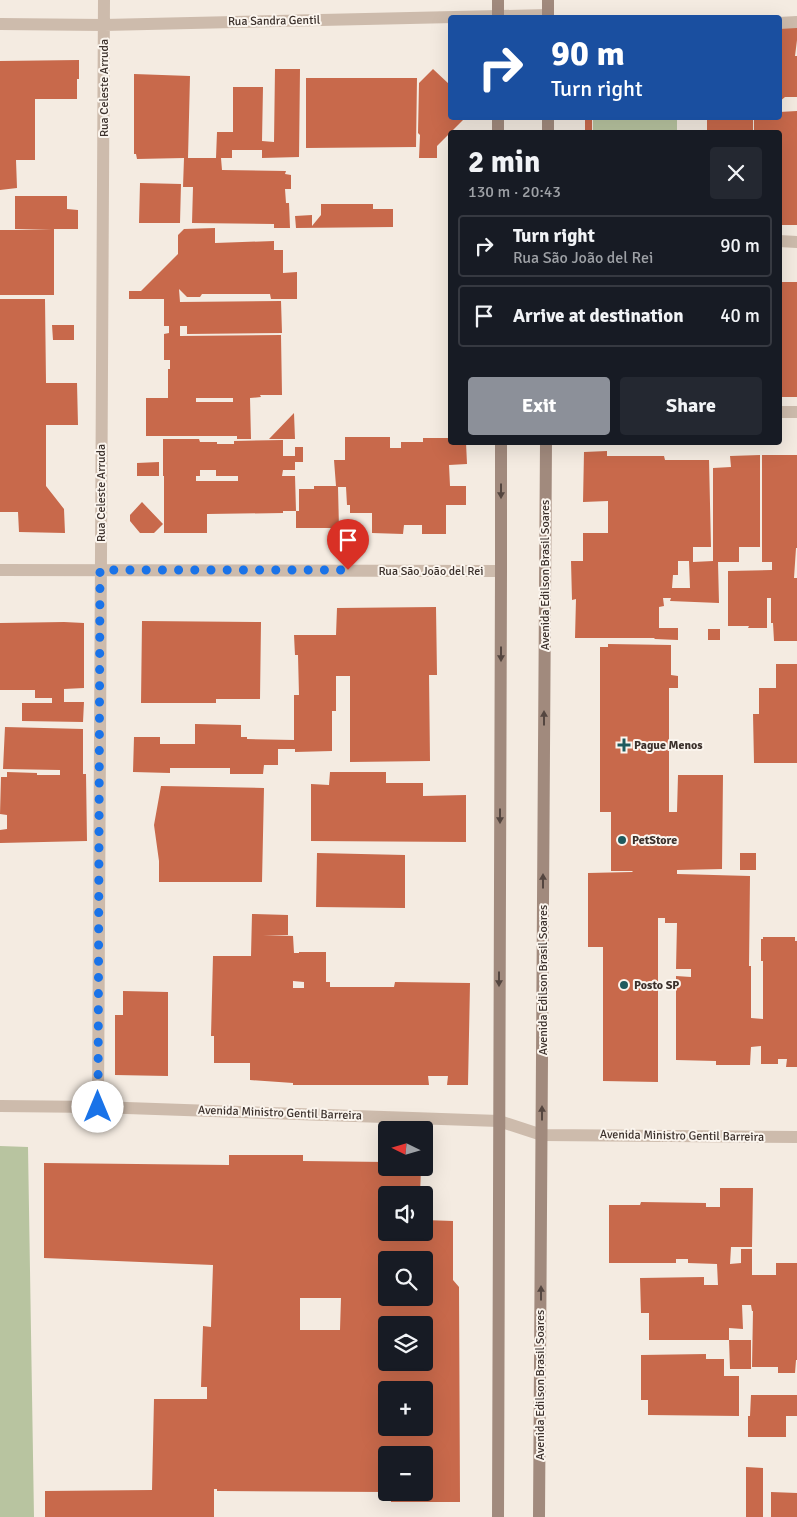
<!DOCTYPE html>
<html lang="en">
<head>
<meta charset="utf-8">
<style>
  :root { --surface:#171b24; --page:#242831; --text:#f1f3f6; --muted:#9ea1a6; --line:#363941; --accent:#8c9099 }
  body { margin:0; font-family:Signika,sans-serif; background:var(--page); color:var(--text); height:100vh; display:flex; flex-direction:column; font-size:19px; white-space:nowrap }
  * { box-sizing:border-box; margin:0 }
  p { font-size:16px; color:var(--muted) }
  .icon { flex:none; width:28px; height:28px; fill:none; stroke:currentColor; stroke-width:2; stroke-linecap:round; stroke-linejoin:round }
  .map { position:relative; flex:1; overflow:hidden }
  .sheet { position:absolute; left:448px; top:130px; width:334px; height:315px; display:flex; flex-direction:column; background:var(--surface); border-radius:5px; box-shadow:0 5px 20px #0002 }
  .sheet>* { flex:none }
  .hud { position:absolute; left:448px; top:15px; width:334px; height:105px; border-radius:5px; box-shadow:0 5px 20px #0002; background:#1a4fa0; color:#fff; overflow:hidden }
  .needle { width:32px; rotate:275deg }
  .buttons { position:absolute; left:378px; top:1121px; display:grid; gap:10px }
  .buttons a { display:grid; place-items:center; width:55px; height:55px; border-radius:5px; background:var(--surface); box-shadow:0 5px 20px #0002; font-size:25px }
  .pin { position:absolute; display:grid; place-items:center; width:42px; height:42px; color:#fff; margin:-51px -21px; border-radius:50% 50% 50% 0; rotate:-45deg; box-shadow:0 0 5px #0007 }
  .pin .icon { rotate:45deg }
  .me { position:absolute; width:55px; margin:-28px; rotate:0deg; stroke-linejoin:round; filter:drop-shadow(0 0 4px #0008) }
  .turn { display:flex; align-items:center; gap:18px; height:105px; padding:0 20px; font-size:22px }
  .turn .icon { width:65px; height:65px; stroke-width:2.5 }
  .turn b { display:block; font-size:35px; line-height:42px }
  .round { display:grid; place-items:center; flex:none; width:52px; height:52px; border-radius:5px; background:var(--page) }
  .headline { display:flex; align-items:center; justify-content:space-between; height:85px; padding:0 20px }
  h1 { font-size:30px; font-weight:800; line-height:38px }
  .button { display:flex; gap:10px; margin-top:auto; padding:10px 20px }
  .button a { flex:1; height:58px; border-radius:5px; background:var(--accent); color:#fff; font-size:20px; font-weight:800; line-height:58px; text-align:center }
  .button a+a { background:var(--page); color:var(--text) }
  ul { padding:0; list-style:none }
  li { display:flex; align-items:center; gap:15px; height:62px; margin:0 10px 8px; padding:0 10px; border:2px solid var(--line); border-radius:5px }
  li div { flex:1 }
  li b { display:block; font-size:19px }
  li em { font-style:normal }
  .map>svg:first-child { display:block }
  .green { fill:#b8c4a0 }
  .building { fill:#c8694b; fill-rule:evenodd }
  .lines { fill:none; stroke-linecap:round; stroke-linejoin:round }
  .service { stroke:#cdbbac; stroke-width:12 }
  .minor { stroke:#cdbbac; stroke-width:12 }
  .secondary { stroke:#a18a7d; stroke-width:12 }
  .oneway { fill:#544640 }
  .route { stroke:#1a73e8; stroke-width:9; stroke-dasharray:0 16.2 }
  .poi-dot { fill:#1f5a5e; stroke:#fbf5ee; stroke-width:2 }
  .labels { text-anchor:middle; dominant-baseline:central; stroke-width:4; stroke-linejoin:round; paint-order:stroke }
  .street-label { font-size:12px; fill:#3b302b; stroke:#fbf5ee }
  .poi-label { font-size:12px; font-weight:bold; fill:#3b302b; stroke:#fbf5ee; text-anchor:start }
</style>
</head>
<body>
<div class="map">
<svg width="797" height="1517" viewBox="0 0 797 1517">
  <rect width="100%" height="100%" fill="#f4ebe1"/>
  <path class="green" d="M593 118H677V132H593Z
    M0 1146 28 1147 34 1517H0Z"/>
  <path class="building" d="M779 24H797V40L795 56H797V97H785L779 102Z
    M79 60V79H77V99H35V160H16L17 188 0 190V61Z
    M275 69H300L299 157 262 158V150H232V158H221L222 170 286 171 285 174 291 175V189H285L286 203H289L290 228H274V224L192 223 193 187H183L184 158 137 159 136 154H134V74L190 76 188 158H216L217 132H233V87H263L262 141 274 142Z
    M433 69 450 85V118H463L462 119 463 120 437 146V158H419L420 135 418 133 419 83Z
    M306 78H417L416 147 306 148Z
    M797 111V225H779V132H754V118H779V112Z
    M585 118H592V132H585Z
    M707 118H723V120H753V132H707Z
    M140 183 181 184 180 223H139Z
    M15 196H67V209L78 210V229H54V295H0V230H52L15 229Z
    M321 204H373V209H393V227L296 228 295 216 312 215V226L321 215Z
    M215 228V243L274 241V250H283V273L297 272V299H271L270 294H202L200 297H187L179 289 180 302 281 301 282 333 187 334V326H180V336L281 335 282 395H260L261 397 250 398 251 439H237V436H146V398H168V369H170V360H164V334L169 333V326H164V299H129V291H141L178 254V235L184 229ZM196 398H233V402H196Z
    M779 282H797V397H779Z
    M0 299H45L46 383H77L78 425H46V486L64 509 65 533 19 532 18 512H0Z
    M52 325H74V340H53Z
    M294 413 295 439H269Z
    M345 437H390V448H401V442H423V438H450V442H466L467 464 449 465 450 486H466V505H446V534H422V525H404L403 534 372 533V513H350V505H347L346 487H338L339 528H296V511H299V489H314V486H336L334 460H345Z
    M163 439H199L200 442H217V444H234V441L283 440V456H295V447H303V462H295V470H283L282 476H295L296 511H283V513L207 514V533H164V476H163ZM200 470H216V476H238V481H196V476H200Z
    M607 451V456H664L665 460H709L711 547H693V562L713 561V468L731 467 730 456 760 455V547H739V562H718L719 603 670 601 671 598H663L664 606 659 607V628H678V640L655 639 654 638H575L576 599 572 600 571 561H583V533H608V501L583 502 584 452ZM678 561H689L690 588H672L673 575H678Z
    M762 455H797V548H796L794 578H797V641H774L773 623H771V598H767V628H748L749 626H728V571L772 570V562H762Z
    M159 462V476H137V463Z
    M142 502 163 524 154 533H140L130 521V515Z
    M436 607 437 675H429L430 761 350 762V676H336V711H332V751L295 752V749H278V765H264L263 774H230V768H170V773L133 772 134 737H160V744H195V724L241 725V737H247V739L294 740V695H299L298 655H295L294 635H336L337 608Z
    M142 621 261 622 260 699H216V703H141Z
    M64 622 84 623V688L64 689V702H84L83 722 22 721V703H52V698H35V690H0V623Z
    M708 629H720V640H708Z
    M608 644 671 645V675L678 676V688H669V812H677L678 775H723L722 869 677 870V874L750 876 749 966H751V1018L763 1019V961H761V939H763V937H795V941H797V1067H786L787 1059H778V1064H761V1046L751 1047 750 1065H716V1061L676 1060V976L691 977V969H676L677 923H665V918H658V1082L603 1081V947H588V873L632 872 633 871H611V812H600V647H608Z
    M776 664H797V763H754L753 714H759V688H776Z
    M5 727 83 729V774H86L87 841 0 843V830L7 829V815L0 814 1 777H7V772L37 773V775H60V770L3 769Z
    M330 772H386V783H423V796L466 795V842L311 841V784L329 785Z
    M161 786 264 788 262 882H159V861L154 825Z
    M317 853 405 855V908L316 907Z
    M740 853H756V870H740Z
    M252 914 288 915V935H263L293 936 294 953H299V952H326V982H330V987H394L395 982 470 983 468 1085H447L448 1076H428L429 1085H293V1083L250 1080V1063H214V1036H211L213 956H251ZM293 981 304 982V988H293Z
    M123 991 168 992V1076L115 1075V1015H123Z
    M229 1155H303V1161L386 1162V1168H421L420 1195H386V1232H424V1220L453 1221V1280L459 1287 460 1502H391L390 1492H424V1455H386V1492L217 1491V1489H214V1517H45V1491L152 1490 154 1399H207V1387H201L203 1326 211 1327 213 1265 44 1258V1163L229 1165ZM386 1260H424V1298H386ZM300 1298H341L340 1330H300ZM386 1325H424V1362H386ZM386 1390H424V1428H386Z
    M720 1188H753L752 1247H731L730 1264 741 1263V1249H752V1275H776V1263H797V1360H796L795 1373H778V1367H752L753 1311H752L751 1305H742L743 1329 729 1328V1340H751V1369H730L729 1340H649V1313H641L640 1278 704 1277V1285H718L717 1264 688 1263V1259H676V1263H609V1205H640L641 1202 706 1203V1207H720Z
    M706 1354V1359H724V1376H739V1416L648 1415V1400H641V1355Z
    M751 1395H797V1416H786V1437H748V1416H750Z
    M746 1467 763 1468V1517H746Z
    M771 1492 797 1493V1517H771Z"/>
  <g class="lines">
    <path class="service" d="M779 23 797 22"/>
    <path class="minor" d="M0 24 104 25 548 15
      M779 241 797 242
      M779 412H797
      M0 570 501 571
      M0 1106 98 1107 499 1121 542 1135 797 1137
      M98 1107 104 0"/>
    <path class="secondary" d="M498 0V18
      M548 0V18
      M498 118V132
      M548 132V118
      M498 1517 501 571V442
      M539 1517 546 442"/>
  </g>
  <defs><path id="oneway-solid" d="M-6-.8H1V-3.2L6.5 0L1 3.2V.8H-6Z" transform="scale(1.25)"/></defs>
  <g class="oneway">
    <use href="#oneway-solid" transform="translate(501 491) rotate(90)"/>
    <use href="#oneway-solid" transform="translate(501 654) rotate(90)"/>
    <use href="#oneway-solid" transform="translate(544 718) rotate(-90)"/>
    <use href="#oneway-solid" transform="translate(500 816) rotate(90)"/>
    <use href="#oneway-solid" transform="translate(543 881) rotate(-90)"/>
    <use href="#oneway-solid" transform="translate(499 979) rotate(90)"/>
    <use href="#oneway-solid" transform="translate(542 1113) rotate(-90)"/>
    <use href="#oneway-solid" transform="translate(541 1293) rotate(-90)"/>
  </g>
  <g class="lines">
    <path class="route" d="M98 1107 100 570H348"/>
  </g>
  <g class="poi-dot">
    <path d="M621.5 737.5h5v5h5v5h-5v5h-5v-5h-5v-5h5z"/>
    <circle cx="622" cy="840" r="5"/>
    <circle cx="624" cy="985" r="5"/>
  </g>
  <g class="labels">
    <g class="street-label">
      <text transform="translate(274 21) rotate(-1)">Rua Sandra Gentil</text>
      <text transform="translate(104 88) rotate(-90)">Rua Celeste Arruda</text>
      <text transform="translate(101 493) rotate(-90)">Rua Celeste Arruda</text>
      <text x="431" y="571">Rua São João del Rei</text>
      <text transform="translate(545 575) rotate(-90)">Avenida Edilson Brasil Soares</text>
      <text transform="translate(543 980) rotate(-90)">Avenida Edilson Brasil Soares</text>
      <text transform="translate(280 1113) rotate(2)">Avenida Ministro Gentil Barreira</text>
      <text transform="translate(682 1136) rotate(1)">Avenida Ministro Gentil Barreira</text>
      <text transform="translate(540 1385) rotate(-90)">Avenida Edilson Brasil Soares</text>
    </g>
    <g class="poi-label">
      <text x="634" y="745">Pague Menos</text>
      <text x="632" y="840">PetStore</text>
      <text x="634" y="985">Posto SP</text>
    </g>
  </g>
</svg>
<div class="buttons">
<a><svg class="needle" viewBox="-14 -14 28 28"><path d="M0-13l5 13h-10z" fill="#e53935"/><path d="M0 13l5-13h-10z" fill="#9ea1a6"/></svg></a>
<a><svg class="icon" aria-label="sound" viewBox="0 0 24 24"><path d="M4 9h4l5-4v14l-5-4H4zM17 9q2 3 0 6"/></svg></a>
<a><svg class="icon" aria-label="search" viewBox="0 0 24 24"><circle cx="10" cy="10" r="6"/><path d="M15 15l6 6"/></svg></a>
<a><svg class="icon" aria-label="layers" viewBox="0 0 24 24"><path d="M12 4l9 5-9 5-9-5zM3 14l9 5 9-5"/></svg></a>
<a>+</a>
<a>−</a>
</div>
<div class="pin" style="left:348px;top:570px;background:#d93025"><svg class="icon" aria-label="arrive" viewBox="0 0 24 24"><path d="M6 21V4h12l-3 4 3 4H6"/></svg></div>
<svg class="me" style="left:98px;top:1107px" viewBox="-20 -20 40 40"><circle r="19" fill="#fff"/><path d="M0-13L10 11 0 6-10 11z" fill="#1a73e8"/></svg>
<div class="hud">
<div class="turn"><svg class="icon" aria-label="right" viewBox="0 0 24 24"><path d="M7 20v-9h11M14 6l5 5-5 5"/></svg><div><b>90 m</b>Turn right</div></div>
</div>
<section class="sheet">
<div class="headline"><div><h1>2 min</h1><p>130 m · 20:43</p></div><a class="round"><svg class="icon" aria-label="close" viewBox="0 0 24 24"><path d="M6 6l12 12M18 6L6 18"/></svg></a></div>
<ul>
<li><svg class="icon" aria-label="right" viewBox="0 0 24 24"><path d="M7 20v-9h11M14 6l5 5-5 5"/></svg><div><b>Turn right</b><p>Rua São João del Rei</p></div><em>90 m</em></li>
<li><svg class="icon" aria-label="arrive" viewBox="0 0 24 24"><path d="M6 21V4h12l-3 4 3 4H6"/></svg><div><b>Arrive at destination</b></div><em>40 m</em></li>
</ul>
<div class="button"><a>Exit</a><a>Share</a></div>
</section>
</div>
</body>
</html>
